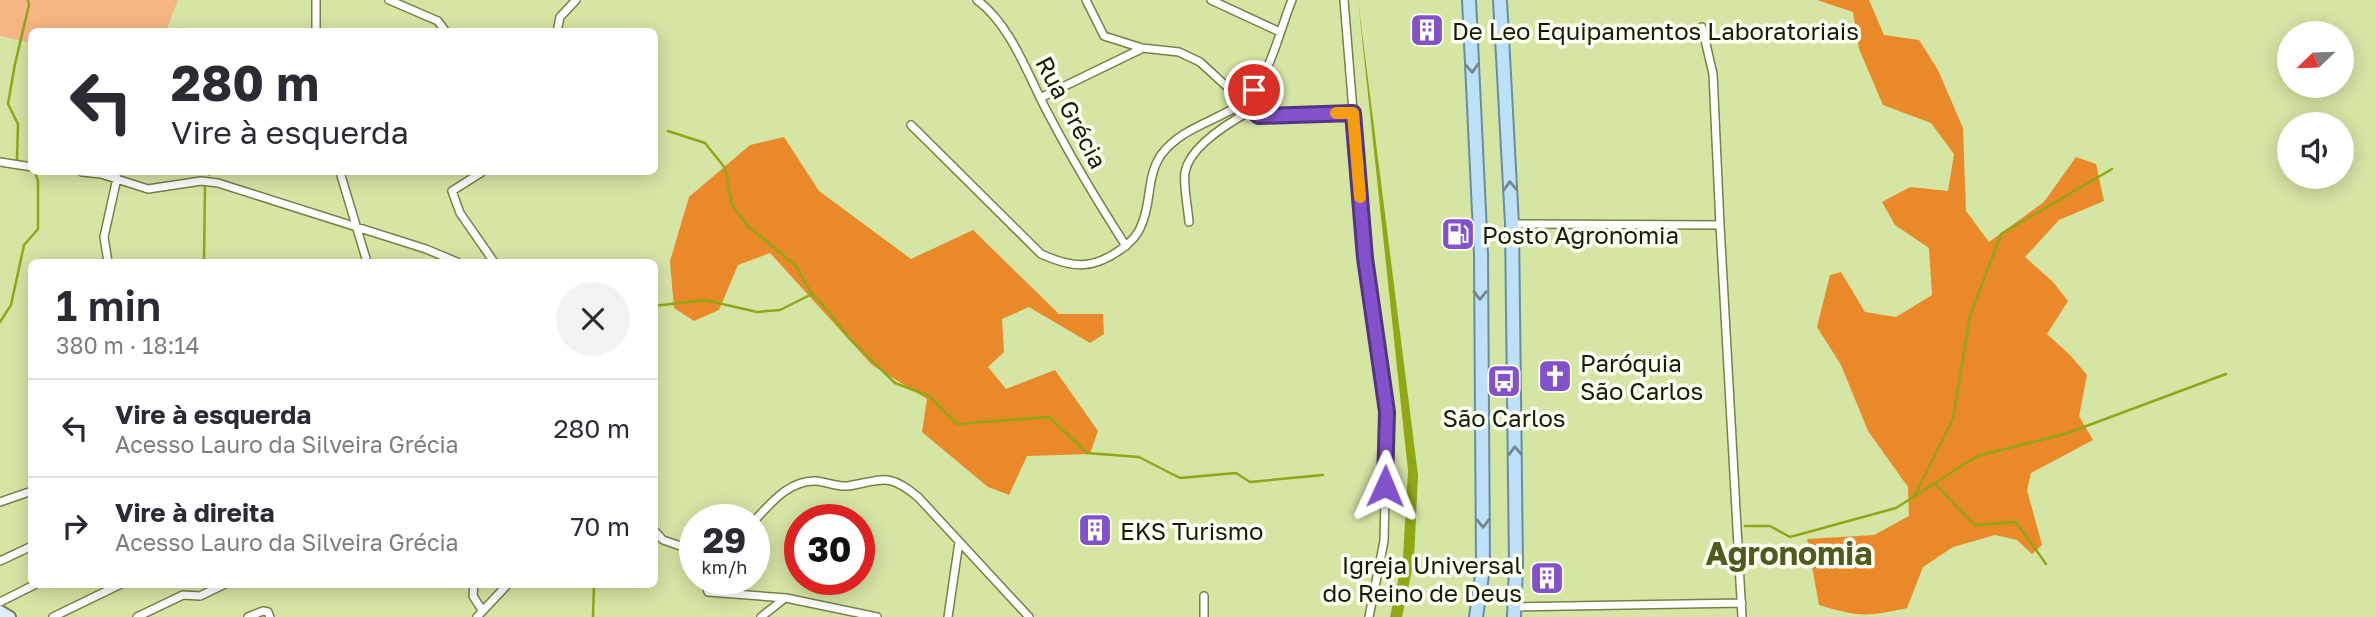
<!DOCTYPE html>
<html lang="pt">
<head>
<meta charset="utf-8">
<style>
  :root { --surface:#fff; --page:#f2f2f3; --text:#2b2b33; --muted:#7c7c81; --line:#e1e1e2 }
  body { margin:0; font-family:"Golos Text",sans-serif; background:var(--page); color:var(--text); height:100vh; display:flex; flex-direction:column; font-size:26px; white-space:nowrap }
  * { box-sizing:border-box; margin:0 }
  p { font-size:23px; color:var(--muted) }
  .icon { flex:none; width:38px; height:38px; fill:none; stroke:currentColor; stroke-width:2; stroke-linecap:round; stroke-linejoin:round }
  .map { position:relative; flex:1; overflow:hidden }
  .panel { position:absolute; left:28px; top:259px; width:630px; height:329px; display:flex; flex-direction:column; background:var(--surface); border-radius:10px; box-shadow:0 4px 18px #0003 }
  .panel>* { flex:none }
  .guide { position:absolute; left:28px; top:28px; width:630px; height:147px; border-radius:10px; box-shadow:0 4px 18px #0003; background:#fff; color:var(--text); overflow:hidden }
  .needle { width:46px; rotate:247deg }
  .controls { position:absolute; left:2277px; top:21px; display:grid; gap:14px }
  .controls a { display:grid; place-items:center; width:77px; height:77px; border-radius:50%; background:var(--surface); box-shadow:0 4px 18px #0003; font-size:35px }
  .speed { position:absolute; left:679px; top:504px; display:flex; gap:14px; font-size:35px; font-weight:700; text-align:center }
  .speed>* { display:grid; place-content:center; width:91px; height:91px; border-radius:50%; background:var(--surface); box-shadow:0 4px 18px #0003; line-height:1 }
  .speed small { font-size:18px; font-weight:400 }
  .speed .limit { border:10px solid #d22; background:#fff; color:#111 }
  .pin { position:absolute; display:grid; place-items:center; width:60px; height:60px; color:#fff; margin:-30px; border:4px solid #fff; border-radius:50%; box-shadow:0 2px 7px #0007 }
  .me { position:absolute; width:77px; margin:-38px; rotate:1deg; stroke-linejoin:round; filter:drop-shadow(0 0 5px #0008) }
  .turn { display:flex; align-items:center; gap:24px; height:147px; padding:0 28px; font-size:32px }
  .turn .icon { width:91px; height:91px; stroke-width:2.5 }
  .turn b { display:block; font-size:49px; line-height:60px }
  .round { display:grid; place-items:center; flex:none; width:74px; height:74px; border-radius:37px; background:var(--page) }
  .summary { display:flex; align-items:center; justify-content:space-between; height:119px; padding:0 28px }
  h1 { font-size:42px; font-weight:600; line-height:52px }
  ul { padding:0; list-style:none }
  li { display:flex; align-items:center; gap:21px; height:98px; padding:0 28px; border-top:2px solid var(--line) }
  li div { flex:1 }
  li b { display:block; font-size:26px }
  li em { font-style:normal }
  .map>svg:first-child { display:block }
  .green { fill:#f6b683 }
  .forest { fill:#ea8929 }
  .water { fill:#90a716 }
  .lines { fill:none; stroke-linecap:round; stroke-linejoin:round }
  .stream { stroke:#90a716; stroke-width:2.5 }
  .street-casing { stroke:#758245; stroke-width:10 }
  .secondary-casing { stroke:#758245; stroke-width:14 }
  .primary-casing { stroke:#688fa1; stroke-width:16 }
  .street { stroke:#fff; stroke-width:7 }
  .secondary { stroke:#dff0fc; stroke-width:10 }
  .primary { stroke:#bee1f9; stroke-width:12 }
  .oneway { stroke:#73888b }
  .route-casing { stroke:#553583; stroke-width:18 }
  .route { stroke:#8352ca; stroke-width:12 }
  .slow { stroke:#f59e0b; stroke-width:12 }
  .labels { text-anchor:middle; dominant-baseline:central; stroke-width:7; stroke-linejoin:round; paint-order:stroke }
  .poi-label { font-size:24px; fill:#171c04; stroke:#fbfff2; text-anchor:start }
  .street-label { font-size:24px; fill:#171c04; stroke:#fbfff2 }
  .district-label { font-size:32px; font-weight:bold; fill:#4f5b1e; stroke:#fbfff2 }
</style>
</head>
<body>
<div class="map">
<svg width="2376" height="617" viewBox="0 0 2376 617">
  <rect width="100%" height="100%" fill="#d5e5a4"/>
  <path class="green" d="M0 0H178L166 31 32 32 31 43 0 36Z"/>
  <path class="forest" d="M1817 0H1869L1884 35 1919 40 1938 70 1963 128 1966 211 1989 242 2044 202 2076 157 2096 164 2104 201 2059 220 2025 257 2053 282 2068 301 2047 334 2071 356 2087 375 2079 416 2093 440 2031 473 2027 490 2042 545 2032 554 2017 540 1995 535 1953 547 1923 567 1907 608C1866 617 1859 617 1819 605L1807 539 1874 535 1909 516 1908 487 1868 431 1841 365 1817 327 1830 275 1841 272 1865 312 1896 317 1932 295 1929 248 1895 225 1882 202 1910 187 1948 191 1954 154 1931 123 1883 105 1859 49 1853 12Z
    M784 137 819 191 911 259 973 230 1059 314H1103L1104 334 1090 343 1029 307 1002 319 1004 352 988 367 1006 389 1055 370 1098 431 1090 454 1027 456 1009 495 988 487 922 432 927 399 872 365 770 253 738 265 719 310 694 321 674 308 670 261 689 197 750 145Z"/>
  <path class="water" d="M1358 0 1418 475 1414 560 1402 617H1390L1403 557 1408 471Z"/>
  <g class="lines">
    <path class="stream" d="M179 29 180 32
      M668 131 705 143 725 168 732 205 748 226 796 266 812 294 829 312 849 338 895 383 929 396 957 424 1049 417 1087 453 1139 457 1180 478 1236 473 1250 482 1323 475
      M20 162 17 160 18 124 8 104 15 64 29 5 28 0
      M209 172V175
      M204 262 205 185
      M654 306 705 300 757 312 780 310 810 295
      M0 322 11 305 24 245 38 229V181L35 172
      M1935 484 1975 525 2016 522 2046 564
      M1915 495 1953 419 1970 316 2001 234 2112 169
      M1745 526H1770L1790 537 1896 508 1977 456 2065 434 2226 374
      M593 617 594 584"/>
    <g class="street-casing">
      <path id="street" d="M316 0V32
        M389 0 438 21 446 32
        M977 0C1013 27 1029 79 1050 117 1073 161 1099 204 1126 246
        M1086 0 1104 36 1142 48 1179 52 1200 62 1259 116 1353 112
        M1211 0 1280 32
        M1344 0 1365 259 1387 412 1384 541 1369 617
        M1702 27 1713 74 1720 225 1742 617
        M557 32 560 17 576 0
        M1040 98 1141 49
        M911 125 1041 254C1072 268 1092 270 1120 250 1128 245 1138 235 1141 226 1152 203 1146 177 1161 155 1181 128 1214 122 1241 104 1269 84 1279 31 1292 0
        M0 162 32 167
        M82 172 101 174 148 189 201 181 218 183 426 249 457 262
        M340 172 367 262
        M482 172 452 191 460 213 494 262
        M1189 222C1188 208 1183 185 1185 172 1190 146 1230 122 1252 110
        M1512 224 1720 225
        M108 262 104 237 117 178
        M0 502 32 491
        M754 521C771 503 789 480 816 481 827 482 838 487 848 486 883 480 888 472 918 497L1029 617
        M654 530 663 540 695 551
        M0 561 32 546
        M705 579 708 592 786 598 877 617
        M474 584 473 596 482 610
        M0 602 36 584
        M1514 607 1742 603
        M53 617 121 584
        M137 617 183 595 200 596 225 584
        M248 617 263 611 268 612 270 617
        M477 617 508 584
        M761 617 785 598
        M948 617 959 542
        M1204 617V596"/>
    </g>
    <g class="secondary-casing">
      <path id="secondary" d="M0 611 10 617"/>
    </g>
    <g class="primary-casing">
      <path id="primary" d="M1469 0 1481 254 1483 568 1476 617
        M1500 0 1512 224 1516 566 1514 617"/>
    </g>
    <use href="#street" class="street"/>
    <use href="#secondary" class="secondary"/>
    <use href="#primary" class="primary"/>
  </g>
  <defs><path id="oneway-chevron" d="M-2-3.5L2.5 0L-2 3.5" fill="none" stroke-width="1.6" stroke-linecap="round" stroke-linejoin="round" transform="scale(1.75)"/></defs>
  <g class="oneway">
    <use href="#oneway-chevron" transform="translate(1472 68) rotate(87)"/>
    <use href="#oneway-chevron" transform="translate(1510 186) rotate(-93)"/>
    <use href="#oneway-chevron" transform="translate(1480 295) rotate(91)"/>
    <use href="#oneway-chevron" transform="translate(1515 451) rotate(-91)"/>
    <use href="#oneway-chevron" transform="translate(1483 523) rotate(89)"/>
  </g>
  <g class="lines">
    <g class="route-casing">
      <path id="route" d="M1254 90 1242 103 1259 116 1353 113 1365 258 1387 412 1385 486"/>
    </g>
    <use href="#route" class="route"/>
    <path class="slow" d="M1336 113H1353L1360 197"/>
  </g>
  <defs>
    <g id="building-square" transform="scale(1.75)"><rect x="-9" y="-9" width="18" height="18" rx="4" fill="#8352ca" stroke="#fbfff2"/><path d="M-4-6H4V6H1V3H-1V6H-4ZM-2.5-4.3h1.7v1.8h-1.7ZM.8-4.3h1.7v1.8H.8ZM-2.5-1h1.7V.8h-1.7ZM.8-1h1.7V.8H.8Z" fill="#fff"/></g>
    <g id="fuel-square" transform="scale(1.75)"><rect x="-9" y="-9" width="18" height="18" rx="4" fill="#8352ca" stroke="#fbfff2"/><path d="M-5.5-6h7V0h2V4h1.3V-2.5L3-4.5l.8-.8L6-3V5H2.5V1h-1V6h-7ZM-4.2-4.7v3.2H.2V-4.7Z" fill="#fff"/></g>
    <g id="church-square" transform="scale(1.75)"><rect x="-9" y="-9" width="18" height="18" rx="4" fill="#8352ca" stroke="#fbfff2"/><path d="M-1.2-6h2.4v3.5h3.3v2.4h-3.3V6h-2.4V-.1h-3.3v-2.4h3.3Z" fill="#fff"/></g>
    <g id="bus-square" transform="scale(1.75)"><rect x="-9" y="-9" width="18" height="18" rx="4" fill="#8352ca" stroke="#fbfff2"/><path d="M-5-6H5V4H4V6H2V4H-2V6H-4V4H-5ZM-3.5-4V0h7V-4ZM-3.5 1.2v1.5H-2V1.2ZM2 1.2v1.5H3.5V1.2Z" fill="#fff"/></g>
  </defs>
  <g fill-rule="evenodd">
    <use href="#building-square" x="1427" y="30"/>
    <use href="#fuel-square" x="1458" y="234"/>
    <use href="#church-square" x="1555" y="376"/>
    <use href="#bus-square" x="1504" y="381"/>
    <use href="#building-square" x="1095" y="530"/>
    <use href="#building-square" x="1547" y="578"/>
  </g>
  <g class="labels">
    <g class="poi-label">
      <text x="1452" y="30">De Leo Equipamentos Laboratoriais</text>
      <text x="1482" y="234">Posto Agronomia</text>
      <text x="1580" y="362">Paróquia<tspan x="1580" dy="28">São Carlos</tspan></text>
      <text x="1504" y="417" text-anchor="middle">São Carlos</text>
      <text x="1120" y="530">EKS Turismo</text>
      <text x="1522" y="564" text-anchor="end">Igreja Universal<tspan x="1522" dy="28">do Reino de Deus</tspan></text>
    </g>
    <g class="street-label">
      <text transform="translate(1072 112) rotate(62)">Rua Grécia</text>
    </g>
    <g class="district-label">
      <text x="1789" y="553">Agronomia</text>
    </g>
  </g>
</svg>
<div class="controls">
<a><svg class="needle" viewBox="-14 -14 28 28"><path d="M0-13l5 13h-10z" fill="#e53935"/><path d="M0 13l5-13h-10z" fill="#7c7c81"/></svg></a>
<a><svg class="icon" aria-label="sound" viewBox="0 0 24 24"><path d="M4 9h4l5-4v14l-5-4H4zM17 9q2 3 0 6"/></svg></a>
</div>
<div class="speed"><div>29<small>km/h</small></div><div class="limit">30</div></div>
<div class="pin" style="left:1254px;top:90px;background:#d93025"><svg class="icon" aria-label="arrive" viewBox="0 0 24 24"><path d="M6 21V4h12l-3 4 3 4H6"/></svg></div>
<svg class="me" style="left:1385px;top:486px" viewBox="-20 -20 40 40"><path d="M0-17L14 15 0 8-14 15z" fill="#8352ca" stroke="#fff" stroke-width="4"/></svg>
<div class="guide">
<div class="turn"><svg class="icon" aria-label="left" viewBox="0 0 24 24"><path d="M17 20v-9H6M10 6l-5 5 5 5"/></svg><div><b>280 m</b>Vire à esquerda</div></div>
</div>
<section class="panel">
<div class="summary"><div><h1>1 min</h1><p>380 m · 18:14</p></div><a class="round"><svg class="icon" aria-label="close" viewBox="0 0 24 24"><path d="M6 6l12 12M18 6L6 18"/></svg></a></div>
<ul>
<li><svg class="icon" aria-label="left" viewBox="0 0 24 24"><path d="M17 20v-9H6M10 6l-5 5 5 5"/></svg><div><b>Vire à esquerda</b><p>Acesso Lauro da Silveira Grécia</p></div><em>280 m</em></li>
<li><svg class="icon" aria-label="right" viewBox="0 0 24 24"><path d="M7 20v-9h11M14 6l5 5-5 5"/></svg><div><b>Vire à direita</b><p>Acesso Lauro da Silveira Grécia</p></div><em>70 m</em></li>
</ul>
</section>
</div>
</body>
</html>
